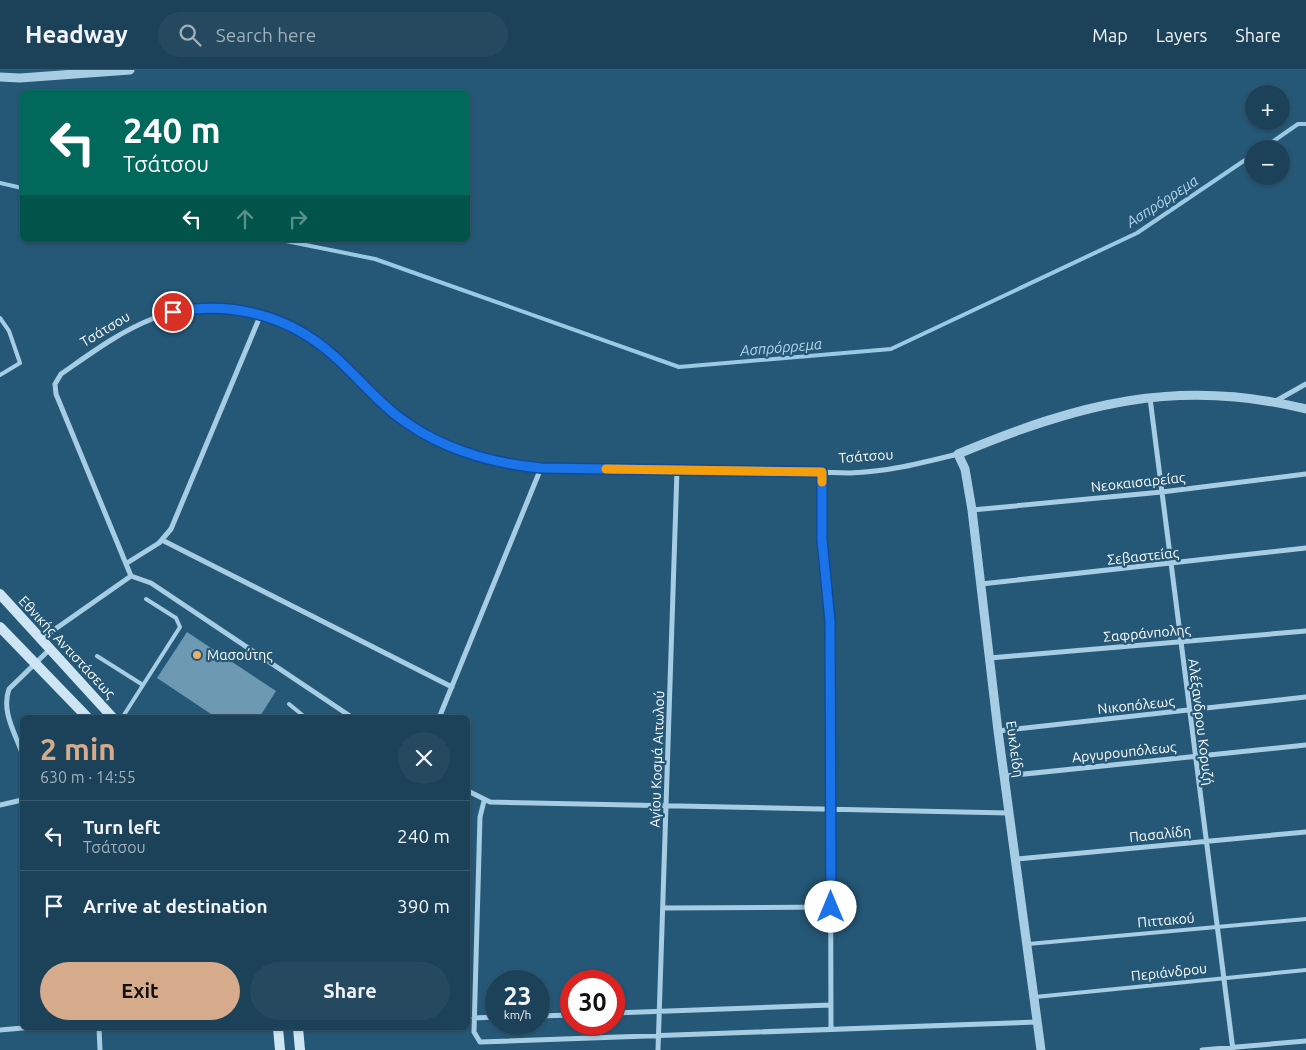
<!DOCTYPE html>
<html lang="en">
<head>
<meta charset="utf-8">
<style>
  :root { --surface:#1c4259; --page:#25495f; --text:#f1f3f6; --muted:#a0b0ba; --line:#3a5b6f; --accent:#d6ab8b }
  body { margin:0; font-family:Ubuntu,sans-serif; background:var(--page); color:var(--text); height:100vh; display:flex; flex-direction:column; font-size:19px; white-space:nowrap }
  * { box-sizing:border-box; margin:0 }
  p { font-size:16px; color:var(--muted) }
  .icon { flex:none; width:28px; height:28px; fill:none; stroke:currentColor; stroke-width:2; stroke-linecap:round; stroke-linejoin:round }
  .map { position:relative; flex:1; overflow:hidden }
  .drawer { position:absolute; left:20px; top:645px; width:450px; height:315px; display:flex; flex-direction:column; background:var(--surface); border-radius:8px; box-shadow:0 1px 4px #0004,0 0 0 1px var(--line) }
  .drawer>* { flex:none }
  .hud { position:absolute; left:20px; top:20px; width:450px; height:152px; border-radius:8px; box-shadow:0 1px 4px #0004,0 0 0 1px var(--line); background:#00695c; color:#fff; overflow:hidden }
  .buttons { position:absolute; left:1245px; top:15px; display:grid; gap:10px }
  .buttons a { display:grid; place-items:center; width:45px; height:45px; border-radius:50%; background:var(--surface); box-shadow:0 1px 4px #0004,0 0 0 1px var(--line); font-size:25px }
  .speed { position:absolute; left:485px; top:900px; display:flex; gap:10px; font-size:25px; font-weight:700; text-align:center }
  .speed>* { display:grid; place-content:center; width:65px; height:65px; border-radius:50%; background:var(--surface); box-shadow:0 1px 4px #0004,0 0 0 1px var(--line); line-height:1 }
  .speed small { font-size:12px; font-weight:400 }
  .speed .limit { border:8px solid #d22; background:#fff; color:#111 }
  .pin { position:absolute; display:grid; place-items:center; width:42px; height:42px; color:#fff; margin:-21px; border:2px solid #fff; border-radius:50%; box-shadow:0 1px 5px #0007 }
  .me { position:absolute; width:55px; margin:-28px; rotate:0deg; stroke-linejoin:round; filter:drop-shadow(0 0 4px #0008) }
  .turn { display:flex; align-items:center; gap:18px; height:105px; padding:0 20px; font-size:22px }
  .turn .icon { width:65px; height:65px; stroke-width:2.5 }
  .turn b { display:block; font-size:35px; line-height:42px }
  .lanes { display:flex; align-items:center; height:48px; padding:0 20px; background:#0003; justify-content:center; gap:25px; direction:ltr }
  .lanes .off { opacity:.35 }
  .round { display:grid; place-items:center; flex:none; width:52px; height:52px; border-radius:26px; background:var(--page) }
  .headline { display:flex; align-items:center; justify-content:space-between; height:85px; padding:0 20px }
  h1 { font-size:30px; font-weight:600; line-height:38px; color:var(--accent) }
  .primary-button { display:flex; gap:10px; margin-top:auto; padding:10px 20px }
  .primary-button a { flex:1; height:58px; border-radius:30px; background:var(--accent); color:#111; font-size:20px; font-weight:600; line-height:58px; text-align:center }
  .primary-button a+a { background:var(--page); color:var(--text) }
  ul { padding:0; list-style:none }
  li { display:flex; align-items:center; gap:15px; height:70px; padding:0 20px; border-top:1px solid var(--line) }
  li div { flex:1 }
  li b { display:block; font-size:19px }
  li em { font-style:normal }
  header { display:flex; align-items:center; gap:30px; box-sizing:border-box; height:70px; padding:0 25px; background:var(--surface); border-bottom:1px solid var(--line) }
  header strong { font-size:24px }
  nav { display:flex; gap:28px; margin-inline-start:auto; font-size:18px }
  .search { width:350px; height:45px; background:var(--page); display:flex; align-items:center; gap:12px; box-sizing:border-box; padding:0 18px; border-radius:28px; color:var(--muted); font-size:19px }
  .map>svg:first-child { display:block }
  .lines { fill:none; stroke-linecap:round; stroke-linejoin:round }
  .stream { stroke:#9acae3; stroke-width:4 }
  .building { fill:#6e99b2 }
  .service { stroke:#a6cde3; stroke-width:4 }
  .minor { stroke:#a6cde3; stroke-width:5 }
  .tertiary { stroke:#a6cde3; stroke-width:9 }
  .secondary { stroke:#cee5f3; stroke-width:10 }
  .route-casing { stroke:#114b97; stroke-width:12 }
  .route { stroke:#1a73e8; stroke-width:9 }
  .slow { stroke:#f59e0b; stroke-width:9 }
  .poi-dot { fill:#ecaf6a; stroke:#255877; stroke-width:2 }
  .labels { text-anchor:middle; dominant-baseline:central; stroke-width:4.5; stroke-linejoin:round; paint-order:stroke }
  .street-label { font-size:14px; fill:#fff; stroke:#255877 }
  .poi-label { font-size:14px; fill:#fff; stroke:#255877; text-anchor:start }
  .water-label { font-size:15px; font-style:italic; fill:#b1d6eb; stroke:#255877 }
</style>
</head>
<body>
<header>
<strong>Headway</strong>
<div class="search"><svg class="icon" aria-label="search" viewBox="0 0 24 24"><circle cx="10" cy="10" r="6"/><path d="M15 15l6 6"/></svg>Search here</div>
<nav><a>Map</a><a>Layers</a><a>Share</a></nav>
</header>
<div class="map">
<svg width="1306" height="980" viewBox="0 0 1306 980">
  <rect width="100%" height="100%" fill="#255877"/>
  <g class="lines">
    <path class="stream" d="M1262 79 1298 54H1306
      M0 113 22 118
      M281 170 375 189 679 297 891 279 1137 163 1254 84"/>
  </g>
  <path class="building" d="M187 562 276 621 259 648H217L157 608Z"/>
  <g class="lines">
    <path class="service" d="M0 248 9 261 20 293 0 305
      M97 586 143 615
      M289 634 306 648
      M122 648 180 557 176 548 146 529
      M1028 874 1306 849
      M1035 927 1306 900"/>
    <path class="minor" d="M1150 328 1233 980
      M1274 332 1306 314
      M822 402 823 470 830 551 831 958
      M972 440 1162 422 1306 404
      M162 470 452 617
      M127 493 159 473 171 459 261 244
      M131 506 151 513 353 648
      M981 514 1306 478
      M41 569 131 506 56 324 55 314 61 304C90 284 119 262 152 249 219 222 292 245 342 293 388 337 422 372 486 389 536 403 588 398 639 398 709 399 780 401 850 403 887 402 922 393 958 384
      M990 588 1306 561
      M439 648 541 398
      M998 661 1306 627
      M22 683C15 663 1 641 9 619L50 579
      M1005 706 1306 675
      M468 721 490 732 1009 743
      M484 731 480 747 474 962 480 972 1037 952
      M0 735 22 730
      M1017 789 1306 762
      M663 838 831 837
      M614 943 831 935
      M539 946 571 945
      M474 948 496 947
      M99 958 100 980
      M0 960 23 958
      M658 980 677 400
      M1202 980 1306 971"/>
    <path class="tertiary" d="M0 7 20 8 130 0
      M1041 980 998 661 972 440 965 399 958 384C1077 334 1178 307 1306 339"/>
    <path class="secondary" d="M0 524 113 648
      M0 557 88 648
      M278 958 280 980
      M298 958 300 980"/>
  </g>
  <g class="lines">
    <g class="route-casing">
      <path id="route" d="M173 242C232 231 288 245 333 285 355 304 373 327 396 345 438 378 489 393 541 398L822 402V470L830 551 831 837"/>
    </g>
    <use href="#route" class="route"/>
    <path class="slow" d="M606 399 822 402V412"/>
  </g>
  <circle class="poi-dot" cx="197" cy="585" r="5"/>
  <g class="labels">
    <g class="street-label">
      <text transform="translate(105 259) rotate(-31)">Τσάτσου</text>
      <text transform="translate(866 386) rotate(-4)">Τσάτσου</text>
      <text transform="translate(1138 412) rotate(-6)">Νεοκαισαρείας</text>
      <text transform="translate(1143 486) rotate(-6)">Σεβαστείας</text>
      <text transform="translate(1147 563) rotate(-5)">Σαφράνπολης</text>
      <text transform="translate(67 577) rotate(47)">Εθνικής Αντιστάσεως</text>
      <text transform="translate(1136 635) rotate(-6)">Νικοπόλεως</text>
      <text transform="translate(1201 652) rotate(83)">Αλέξανδρου Κορυζή</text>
      <text transform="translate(1015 679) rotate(82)">Ευκλείδη</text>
      <text transform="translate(1124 682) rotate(-6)">Αργυρουπόλεως</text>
      <text transform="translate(657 689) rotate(-88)">Αγίου Κοσμά Αιτωλού</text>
      <text transform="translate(1160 764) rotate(-6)">Πασαλίδη</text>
      <text transform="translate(1166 850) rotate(-5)">Πιττακού</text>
      <text transform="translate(1169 902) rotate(-6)">Περιάνδρου</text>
    </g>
    <g class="poi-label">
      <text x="207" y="585">Μασούτης</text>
    </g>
    <g class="water-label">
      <text transform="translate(1162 131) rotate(-33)">Ασπρόρρεμα</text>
      <text transform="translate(781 277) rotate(-5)">Ασπρόρρεμα</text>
    </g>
  </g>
</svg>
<div class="buttons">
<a>+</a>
<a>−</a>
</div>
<div class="speed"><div>23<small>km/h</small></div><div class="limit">30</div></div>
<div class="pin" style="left:173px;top:242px;background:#d93025"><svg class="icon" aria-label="arrive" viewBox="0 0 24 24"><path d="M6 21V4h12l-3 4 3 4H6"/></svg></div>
<svg class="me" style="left:831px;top:837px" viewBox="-20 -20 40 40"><circle r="19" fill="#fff"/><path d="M0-13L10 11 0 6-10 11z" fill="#1a73e8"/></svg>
<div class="hud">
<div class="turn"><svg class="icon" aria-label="left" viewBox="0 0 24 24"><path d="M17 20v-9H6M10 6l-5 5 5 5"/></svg><div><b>240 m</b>Τσάτσου</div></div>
<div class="lanes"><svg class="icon" aria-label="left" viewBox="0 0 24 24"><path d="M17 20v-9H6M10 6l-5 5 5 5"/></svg><svg class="icon off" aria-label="ahead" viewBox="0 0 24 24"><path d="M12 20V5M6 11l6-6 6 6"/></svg><svg class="icon off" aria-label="right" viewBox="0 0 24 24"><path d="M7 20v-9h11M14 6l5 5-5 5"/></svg></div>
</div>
<section class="drawer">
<div class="headline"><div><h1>2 min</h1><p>630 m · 14:55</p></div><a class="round"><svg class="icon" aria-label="close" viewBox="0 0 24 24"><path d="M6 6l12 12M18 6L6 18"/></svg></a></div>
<ul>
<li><svg class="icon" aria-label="left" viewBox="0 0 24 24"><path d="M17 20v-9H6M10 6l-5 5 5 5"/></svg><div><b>Turn left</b><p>Τσάτσου</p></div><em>240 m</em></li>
<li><svg class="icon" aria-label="arrive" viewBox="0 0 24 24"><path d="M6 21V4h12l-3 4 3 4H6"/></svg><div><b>Arrive at destination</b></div><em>390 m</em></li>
</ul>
<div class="primary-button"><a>Exit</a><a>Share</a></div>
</section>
</div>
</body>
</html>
